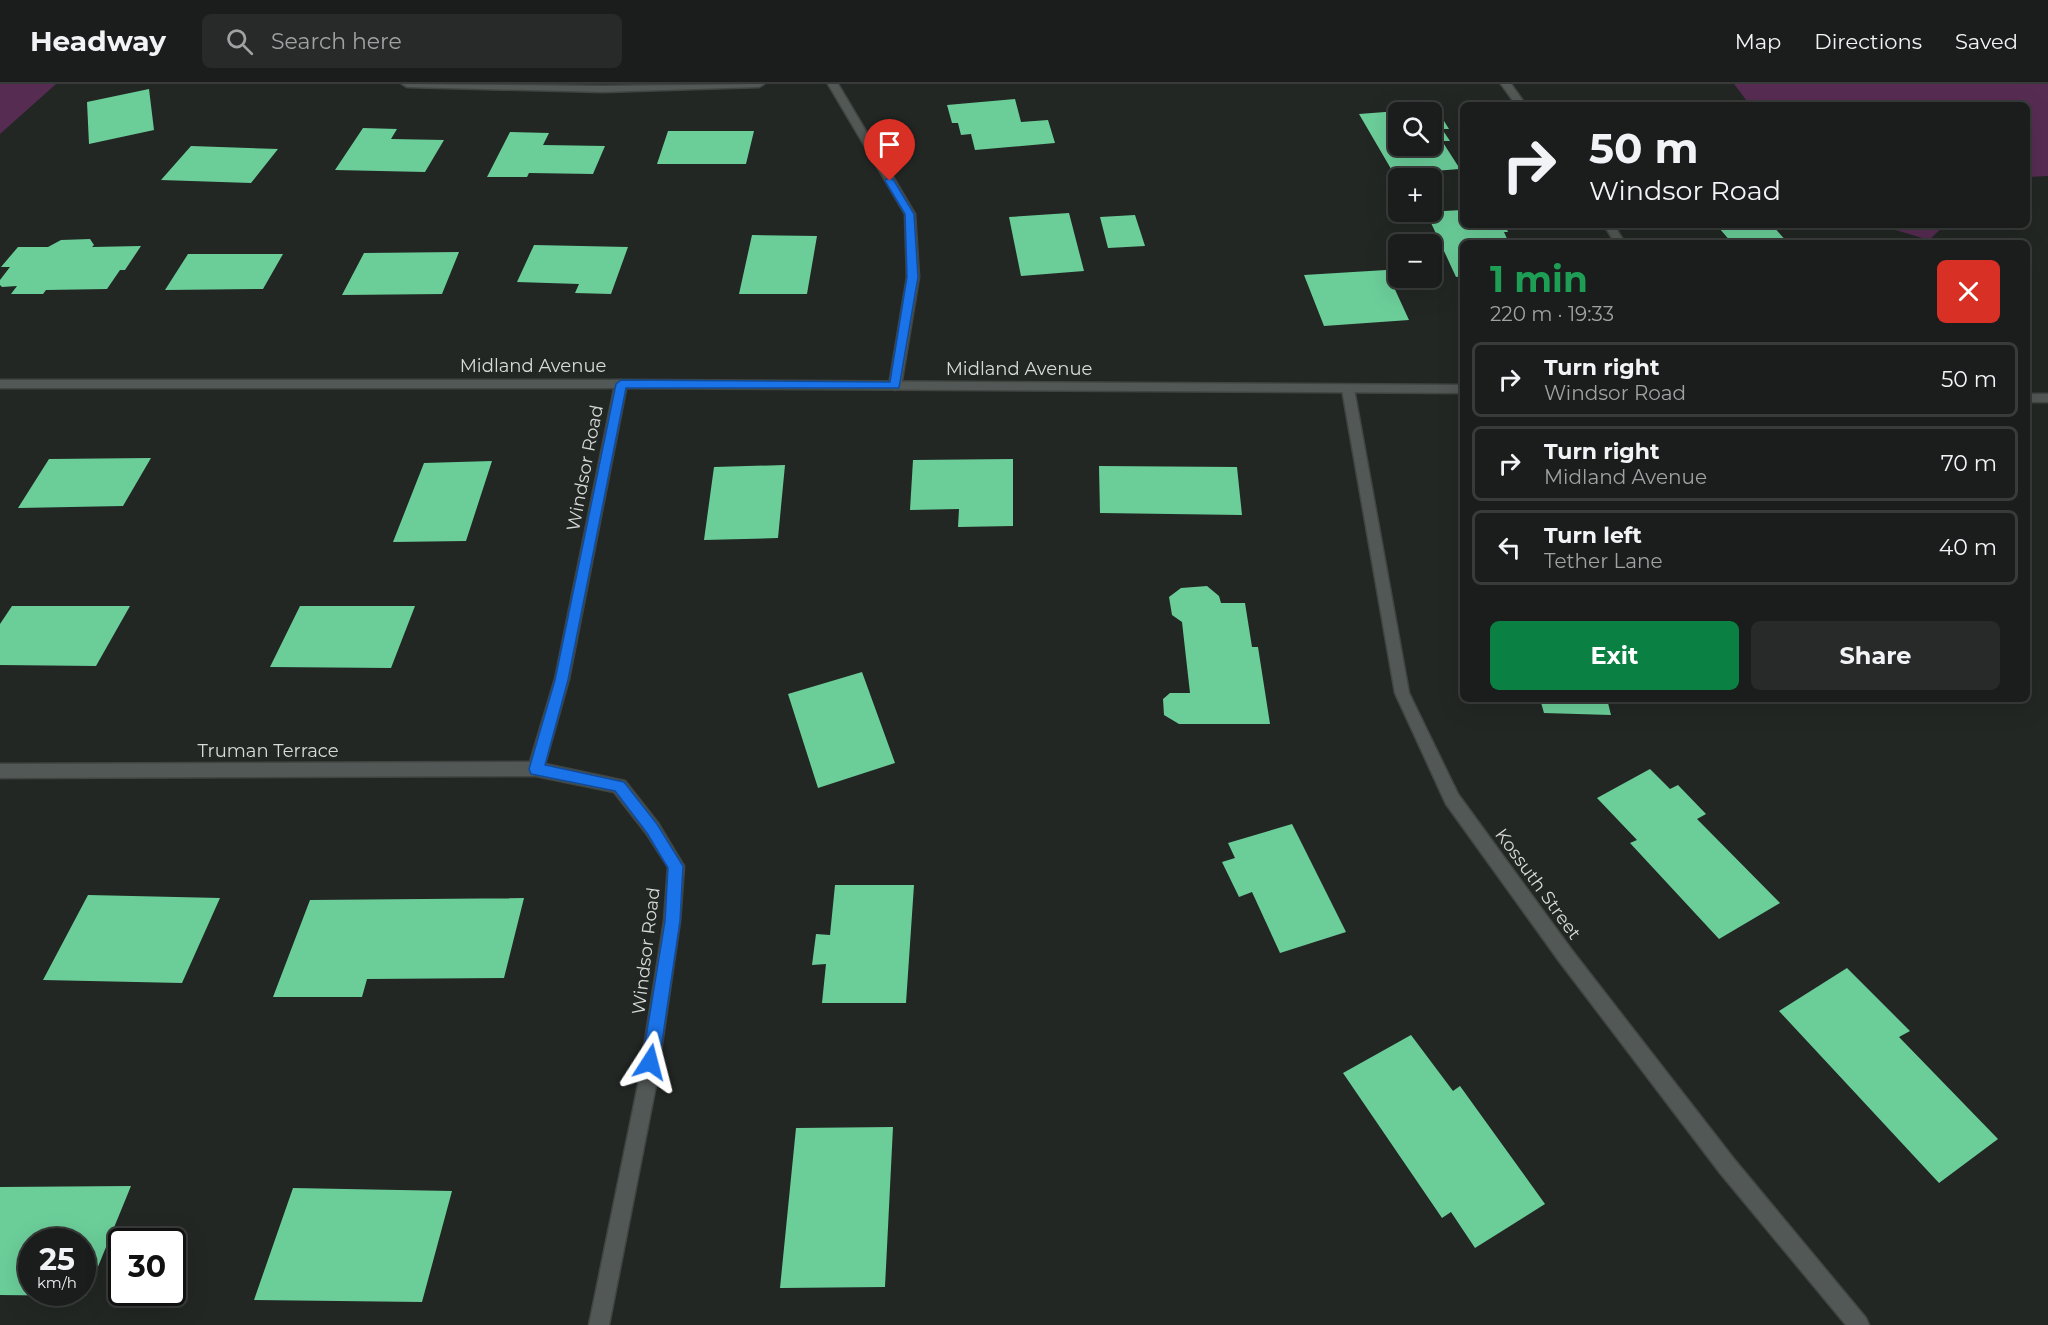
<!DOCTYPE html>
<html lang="en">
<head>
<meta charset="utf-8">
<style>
  :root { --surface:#1a1d1b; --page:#272a28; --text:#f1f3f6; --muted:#9fa2a3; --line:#383b3a; --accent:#0b8043 }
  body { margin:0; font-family:Montserrat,sans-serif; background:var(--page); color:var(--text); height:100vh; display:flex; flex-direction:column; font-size:22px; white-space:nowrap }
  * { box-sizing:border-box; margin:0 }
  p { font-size:20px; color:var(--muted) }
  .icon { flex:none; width:33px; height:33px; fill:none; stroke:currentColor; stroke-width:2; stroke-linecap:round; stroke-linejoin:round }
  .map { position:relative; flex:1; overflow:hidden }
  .details { position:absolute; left:1460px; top:156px; width:570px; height:462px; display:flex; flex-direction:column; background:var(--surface); border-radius:9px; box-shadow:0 6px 24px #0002,0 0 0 2px var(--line) }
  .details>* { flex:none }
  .hud { position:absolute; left:1460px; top:18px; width:570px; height:126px; border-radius:9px; box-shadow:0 6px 24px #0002,0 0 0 2px var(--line); background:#1a1d1b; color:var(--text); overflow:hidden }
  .buttons { position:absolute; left:1388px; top:18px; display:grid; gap:12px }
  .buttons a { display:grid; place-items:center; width:54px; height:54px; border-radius:9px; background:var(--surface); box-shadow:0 6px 24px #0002,0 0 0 2px var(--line); font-size:30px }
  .speed { position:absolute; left:18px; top:1144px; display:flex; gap:12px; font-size:30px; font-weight:700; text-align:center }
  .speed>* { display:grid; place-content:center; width:78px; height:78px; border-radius:50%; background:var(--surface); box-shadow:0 6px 24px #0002,0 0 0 2px var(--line); line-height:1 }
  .speed small { font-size:15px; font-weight:400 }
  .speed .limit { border:3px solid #111; border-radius:9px; background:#fff; color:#111 }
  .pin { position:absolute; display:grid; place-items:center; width:51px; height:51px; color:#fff; margin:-62px -26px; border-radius:50% 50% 50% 0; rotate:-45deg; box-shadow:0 0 6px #0007 }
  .pin .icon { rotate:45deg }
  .me { position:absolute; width:66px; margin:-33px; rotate:9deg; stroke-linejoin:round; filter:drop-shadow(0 0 4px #0008) }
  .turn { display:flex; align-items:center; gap:21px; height:126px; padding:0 30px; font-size:27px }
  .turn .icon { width:78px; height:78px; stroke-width:2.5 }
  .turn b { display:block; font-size:42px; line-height:51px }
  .round { display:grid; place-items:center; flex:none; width:63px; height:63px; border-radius:9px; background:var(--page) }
  .summary { display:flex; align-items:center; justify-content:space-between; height:102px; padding:0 30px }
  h1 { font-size:36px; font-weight:700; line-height:45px; color:#1e9e55 }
  .button { display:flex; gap:12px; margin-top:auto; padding:12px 30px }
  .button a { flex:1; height:69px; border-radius:9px; background:var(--accent); color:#fff; font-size:24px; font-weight:700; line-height:69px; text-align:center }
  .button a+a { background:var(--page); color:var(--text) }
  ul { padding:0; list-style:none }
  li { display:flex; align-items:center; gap:18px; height:75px; margin:0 12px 9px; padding:0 18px; border:3px solid var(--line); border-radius:9px }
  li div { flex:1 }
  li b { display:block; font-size:22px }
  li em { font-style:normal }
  header { display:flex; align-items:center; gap:36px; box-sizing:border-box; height:84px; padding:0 30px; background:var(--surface); border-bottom:2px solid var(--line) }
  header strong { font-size:28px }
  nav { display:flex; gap:33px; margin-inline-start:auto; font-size:21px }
  .search { width:420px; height:54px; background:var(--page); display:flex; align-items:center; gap:15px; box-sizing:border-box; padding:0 21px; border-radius:9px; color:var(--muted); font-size:22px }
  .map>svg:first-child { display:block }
  .green { fill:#572c53 }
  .building { fill:#6bce99; fill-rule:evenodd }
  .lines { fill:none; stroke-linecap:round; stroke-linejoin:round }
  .street-casing { stroke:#404542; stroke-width:3 }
  .secondary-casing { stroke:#404542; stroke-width:3 }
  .street { fill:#525855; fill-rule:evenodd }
  .secondary { fill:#525855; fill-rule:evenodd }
  .route { fill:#1a73e8; stroke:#114b97; stroke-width:1.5 }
  .labels { text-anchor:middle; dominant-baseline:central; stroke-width:6; stroke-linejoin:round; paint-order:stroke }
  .street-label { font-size:18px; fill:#d7dad8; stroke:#222724 }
</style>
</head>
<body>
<header>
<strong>Headway</strong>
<div class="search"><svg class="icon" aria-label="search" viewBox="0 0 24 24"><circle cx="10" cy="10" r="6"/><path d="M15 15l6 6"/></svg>Search here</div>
<nav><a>Map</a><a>Directions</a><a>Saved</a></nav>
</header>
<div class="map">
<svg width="2048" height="1241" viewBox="0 0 2048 1241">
  <rect width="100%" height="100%" fill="#222724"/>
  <path class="green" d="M0 0H56L0 50Z
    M1734 0H2048V92L2027 93 2026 21H1750Z
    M1879 141H1945L1929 156Z"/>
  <path class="building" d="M149 5 154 46 89 60 87 18Z
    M1015 15 1021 38 1048 36 1055 59 975 66 971 50 961 51 958 39H952L947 21Z
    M1436 24 1449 45H1442L1450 57H1442L1460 85 1394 90 1359 30 1398 27V62H1431V28L1398 27Z
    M363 44 397 45 391 55 444 56 425 88 335 86Z
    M668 47H754L746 80H657Z
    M510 48 549 49 543 61 605 62 593 90 529 89 527 93H487Z
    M191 62 278 65 251 99 161 96Z
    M1462 126V141H1505L1508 148H1504L1509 159H1462V192L1456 193 1426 128Z
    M1069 129 1084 187 1021 192 1009 133Z
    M1135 131 1145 162 1108 164 1100 133Z
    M1742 141H1772L1788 159H1732L1719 144Z
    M752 151 817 152 807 210H739Z
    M90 155 94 161 92 163 141 162 125 186H120L107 205 46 206 43 210H11L17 202 2 203 0 201V196L10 183H1L18 163H48L61 156Z
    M534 161 628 163 611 210 575 209 579 200 517 198Z
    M459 168 442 210 342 211 364 169Z
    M188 170H283L263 205 165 206Z
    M1386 186 1409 236 1324 242 1304 191Z
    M151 374 123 422 18 424 49 375Z
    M1013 375V442L958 443 959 425 910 426 913 376Z
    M492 377 466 457 393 458 424 379Z
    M785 381 778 454 704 456 714 383Z
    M1099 382 1237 383 1242 431 1100 429Z
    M1207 502 1219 512 1221 519H1245L1252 563H1258L1270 640H1179L1164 631 1163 615 1170 609H1190L1182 538 1172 531 1169 513 1181 504Z
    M12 522H130L96 582 0 581V540Z
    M300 522H415L391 584 270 583Z
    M862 588 895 679 818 704 788 610Z
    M1540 615H1607L1611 631 1544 629Z
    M1650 685 1670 705 1678 701 1706 730 1697 735 1780 819 1719 855 1630 759 1637 756 1597 714Z
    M1292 740 1346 848 1280 869 1252 808 1239 813 1222 778 1235 774 1228 759Z
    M835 801H914L906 919H822L826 880 812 881 816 850 830 851Z
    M88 811 220 814 182 899 43 896Z
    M524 814 504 894 367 895 362 913H273L310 816Z
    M1847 884 1910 947 1899 953 1998 1055 1939 1099 1779 927Z
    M1411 951 1453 1007 1460 1002 1545 1120 1475 1164 1451 1128 1442 1134 1343 989Z
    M893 1043 885 1203 780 1204 796 1044Z
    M131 1102 86 1212 0 1211V1103ZM32 1158H82V1209H32Z
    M293 1104 452 1107 422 1218 254 1216Z"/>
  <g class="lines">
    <g class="street-casing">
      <path id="street" d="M402 0 603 2 764 0 759 3 603 8 407 3Z
        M828 0H838L915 130 919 193 901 302 895 306 889 302 907 193 905 130Z
        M1501 0H1511L1526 21H1516Z
        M1604 141H1614L1625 159H1615Z
        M621 296 627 300 569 595 545 680 625 697 658 739 684 782 680 837 656 1001 609 1241H589L638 1001 664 837 668 783 646 749 614 708 536 692 0 694V680L530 678 555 595 615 300Z
        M1348 301 1354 305 1409 609 1458 710 1571 865 1734 1075 1866 1234 1869 1241H1846L1720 1089 1559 877 1446 720 1395 609 1342 305Z"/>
    </g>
    <g class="secondary-casing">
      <path id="secondary" d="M0 296H621L1462 301V309L621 304H0Z
        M2026 310H2048V318H2026Z"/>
    </g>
    <use href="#street" class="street"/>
    <use href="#secondary" class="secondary"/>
  </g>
  <path class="route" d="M886 95H893L914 130 918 193 899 304H626L568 596 545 681 624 698 657 740 683 782 680 837 659 978 656 983 650 986 644 983 642 978 665 837 668 784 647 749 615 707 536 691 531 690 529 685 555 596 616 300 621 296 890 298 907 193 905 130 885 97Z"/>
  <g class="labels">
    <g class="street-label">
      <text x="533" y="282">Midland Avenue</text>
      <text x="1019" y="285">Midland Avenue</text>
      <text transform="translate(585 384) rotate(-79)">Windsor Road</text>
      <text x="268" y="667">Truman Terrace</text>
      <text transform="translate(1538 800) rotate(54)">Kossuth Street</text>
      <text transform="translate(646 867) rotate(-83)">Windsor Road</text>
    </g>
  </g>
</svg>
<div class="buttons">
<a><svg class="icon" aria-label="search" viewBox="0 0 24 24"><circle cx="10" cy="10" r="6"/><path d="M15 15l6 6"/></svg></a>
<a>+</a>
<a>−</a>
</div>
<div class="speed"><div>25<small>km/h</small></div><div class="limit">30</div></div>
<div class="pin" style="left:890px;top:97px;background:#d93025"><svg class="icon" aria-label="arrive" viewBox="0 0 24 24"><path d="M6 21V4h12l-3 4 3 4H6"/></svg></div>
<svg class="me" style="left:650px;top:978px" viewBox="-20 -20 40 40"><path d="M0-17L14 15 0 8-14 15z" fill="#1a73e8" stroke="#fff" stroke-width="4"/></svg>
<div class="hud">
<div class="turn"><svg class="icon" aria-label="right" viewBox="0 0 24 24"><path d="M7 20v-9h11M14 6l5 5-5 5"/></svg><div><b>50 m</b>Windsor Road</div></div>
</div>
<section class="details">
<div class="summary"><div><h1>1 min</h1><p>220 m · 19:33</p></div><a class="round" style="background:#d93025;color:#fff"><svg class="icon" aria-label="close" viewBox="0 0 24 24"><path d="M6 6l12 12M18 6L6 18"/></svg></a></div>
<ul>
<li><svg class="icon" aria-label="right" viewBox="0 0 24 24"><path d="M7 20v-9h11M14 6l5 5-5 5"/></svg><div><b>Turn right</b><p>Windsor Road</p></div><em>50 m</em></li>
<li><svg class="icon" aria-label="right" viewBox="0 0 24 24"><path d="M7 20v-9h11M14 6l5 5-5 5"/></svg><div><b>Turn right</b><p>Midland Avenue</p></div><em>70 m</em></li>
<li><svg class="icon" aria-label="left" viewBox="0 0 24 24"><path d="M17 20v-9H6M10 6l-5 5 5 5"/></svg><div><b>Turn left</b><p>Tether Lane</p></div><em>40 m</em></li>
</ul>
<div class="button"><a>Exit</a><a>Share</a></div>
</section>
</div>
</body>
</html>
